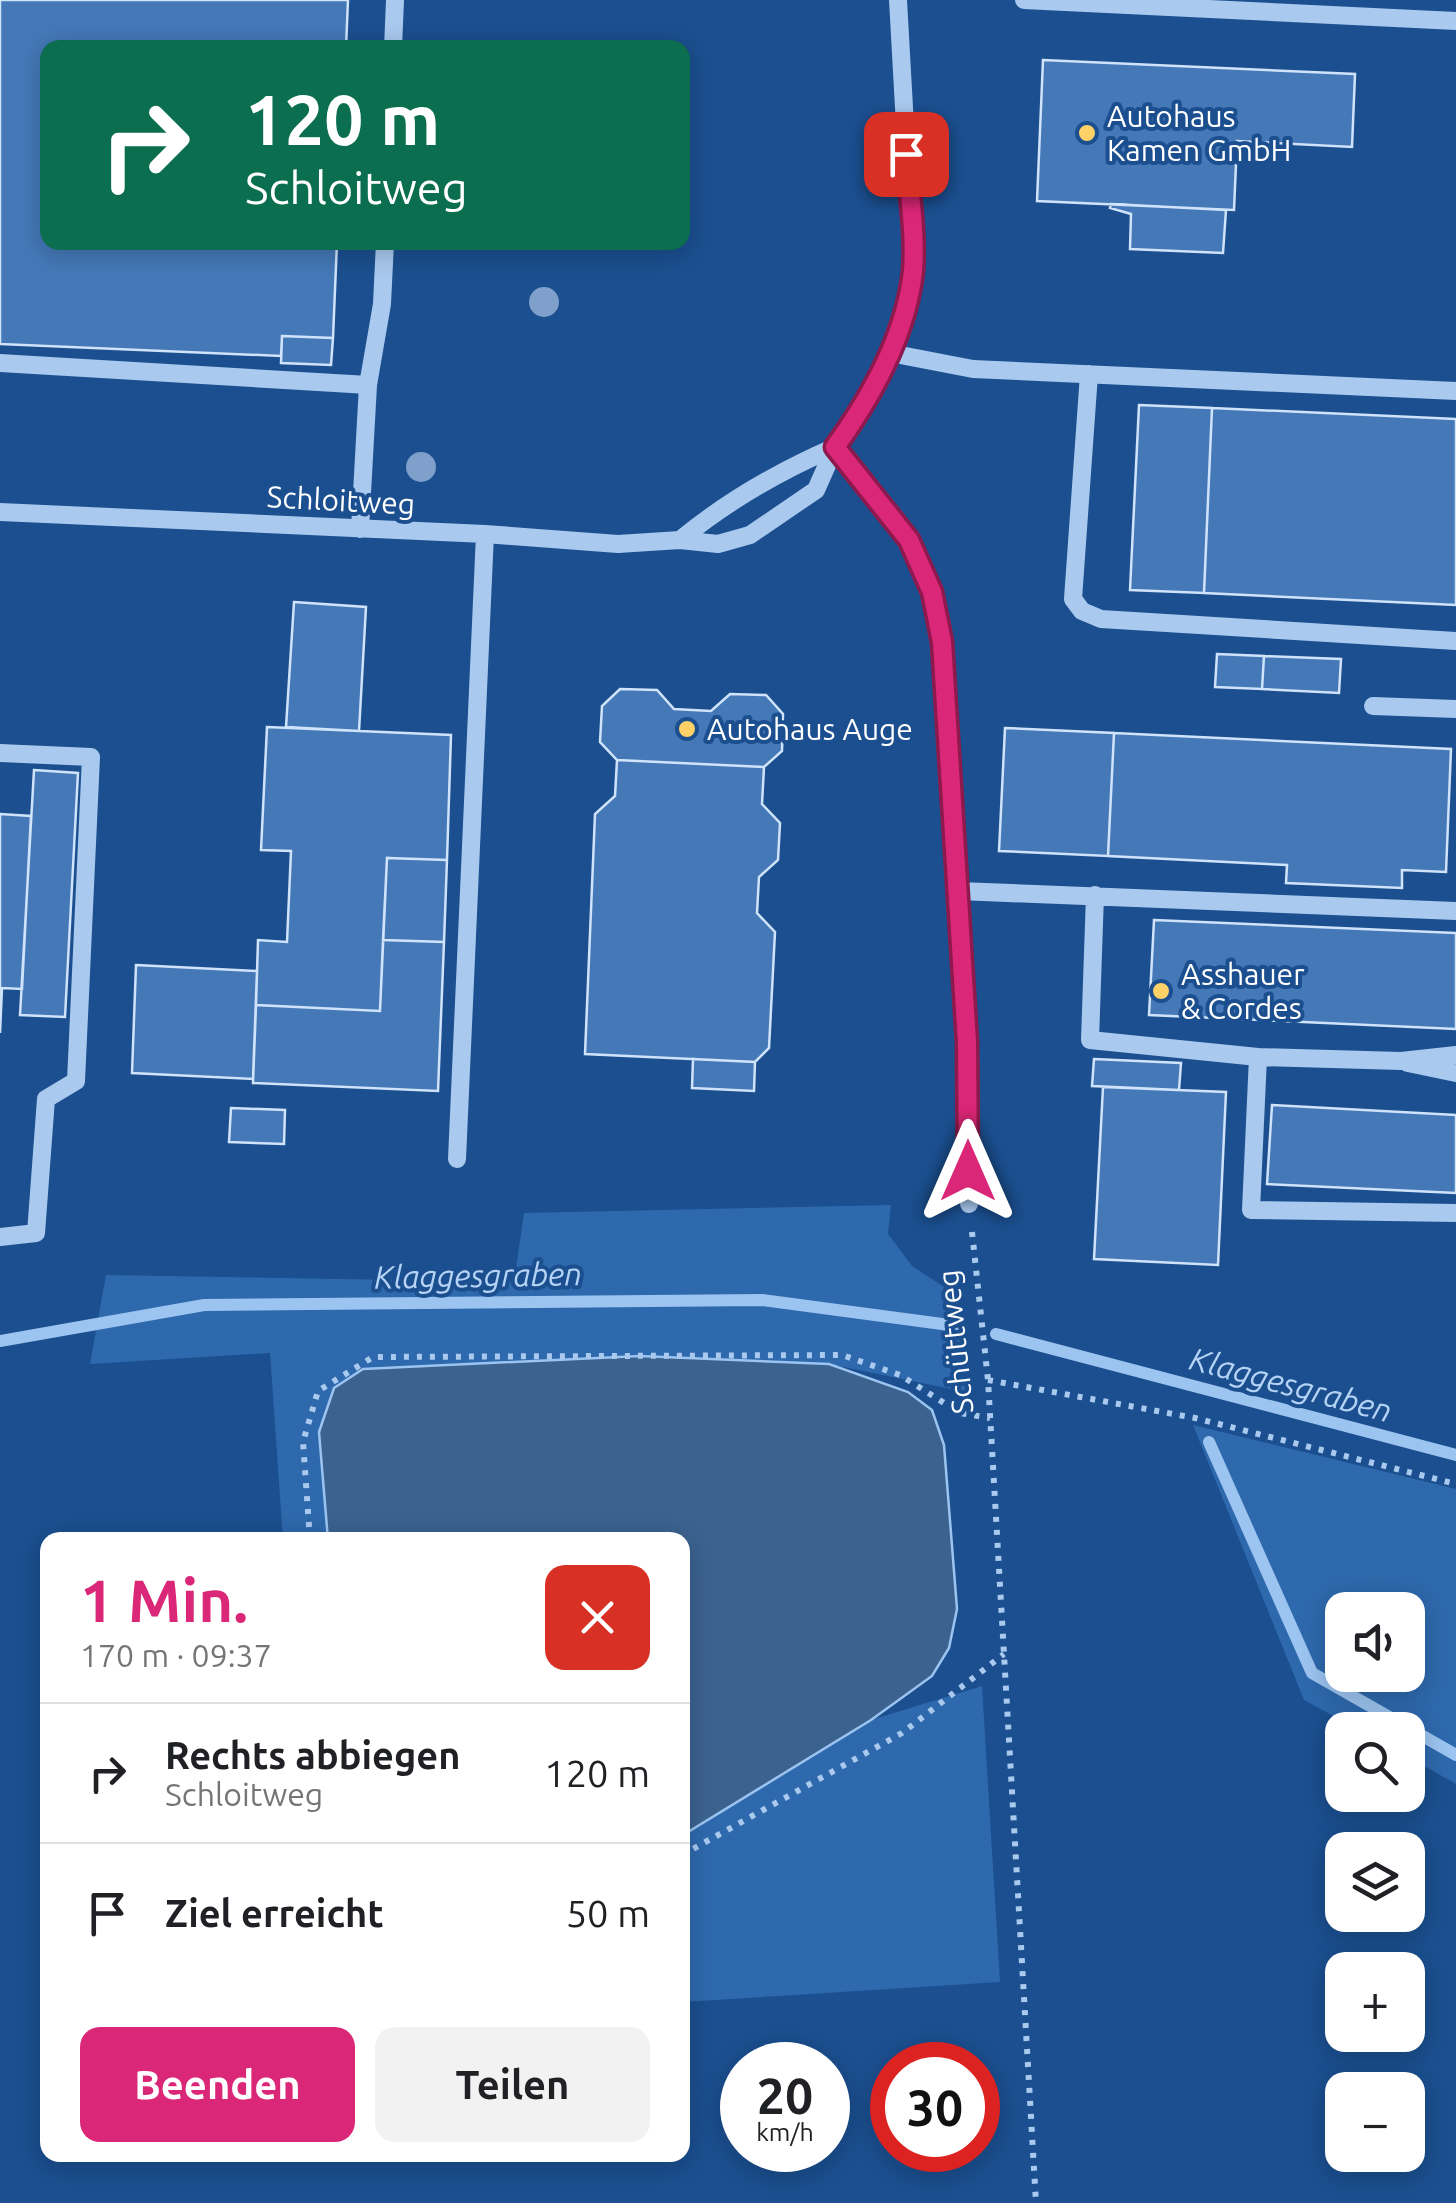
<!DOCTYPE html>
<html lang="de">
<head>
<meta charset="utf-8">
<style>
  :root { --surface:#fff; --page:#f2f2f2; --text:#202124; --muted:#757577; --line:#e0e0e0; --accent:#db2777 }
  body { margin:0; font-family:Ubuntu,sans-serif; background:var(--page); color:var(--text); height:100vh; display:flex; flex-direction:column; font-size:38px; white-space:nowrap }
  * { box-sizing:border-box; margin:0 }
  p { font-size:32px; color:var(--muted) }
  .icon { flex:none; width:55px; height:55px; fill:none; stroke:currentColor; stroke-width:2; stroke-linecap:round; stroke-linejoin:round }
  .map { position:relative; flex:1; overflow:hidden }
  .drawer { position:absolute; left:40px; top:1532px; width:650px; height:630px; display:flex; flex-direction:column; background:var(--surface); border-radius:20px; box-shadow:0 5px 25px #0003 }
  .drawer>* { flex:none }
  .top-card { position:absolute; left:40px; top:40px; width:650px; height:210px; border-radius:20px; box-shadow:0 5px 25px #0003; background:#0b6e4f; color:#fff; overflow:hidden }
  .tools { position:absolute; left:1325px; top:1592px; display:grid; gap:20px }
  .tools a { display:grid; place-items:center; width:100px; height:100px; border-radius:20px; background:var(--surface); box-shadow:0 5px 25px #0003; font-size:50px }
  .speed { position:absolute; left:720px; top:2042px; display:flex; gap:20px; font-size:50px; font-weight:700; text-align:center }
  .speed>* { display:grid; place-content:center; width:130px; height:130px; border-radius:50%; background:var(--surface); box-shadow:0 5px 25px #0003; line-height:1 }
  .speed small { font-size:25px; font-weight:400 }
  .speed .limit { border:15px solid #d22; background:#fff; color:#111 }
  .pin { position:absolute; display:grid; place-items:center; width:85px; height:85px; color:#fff; margin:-42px; border-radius:20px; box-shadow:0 5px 15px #0006 }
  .me { position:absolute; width:110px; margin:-55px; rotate:0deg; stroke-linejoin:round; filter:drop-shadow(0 0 8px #0008) }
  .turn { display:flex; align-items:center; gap:35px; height:210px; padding:0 40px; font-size:45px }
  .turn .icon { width:130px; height:130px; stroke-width:2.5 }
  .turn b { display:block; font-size:70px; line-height:85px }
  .round { display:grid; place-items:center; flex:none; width:105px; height:105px; border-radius:20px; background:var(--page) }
  .summary { display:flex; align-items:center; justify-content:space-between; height:170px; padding:0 40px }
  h1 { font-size:60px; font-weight:600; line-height:75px; color:var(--accent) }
  .cta { display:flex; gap:20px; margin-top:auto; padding:20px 40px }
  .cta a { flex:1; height:115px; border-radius:20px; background:var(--accent); color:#fff; font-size:40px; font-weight:600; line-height:115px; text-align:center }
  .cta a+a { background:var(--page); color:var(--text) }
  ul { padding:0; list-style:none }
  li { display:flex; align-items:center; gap:30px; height:140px; padding:0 40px; border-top:2px solid var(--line) }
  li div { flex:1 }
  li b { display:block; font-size:38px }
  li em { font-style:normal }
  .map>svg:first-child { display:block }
  .green { fill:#2e69ad; fill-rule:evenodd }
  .water { fill:#3c6290; stroke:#9cc4f0; stroke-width:2.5 }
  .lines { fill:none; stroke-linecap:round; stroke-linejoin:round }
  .stream { stroke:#9cc4f0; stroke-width:12 }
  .building { fill:#4478b7; stroke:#cfe3fa; stroke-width:2.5 }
  .path { stroke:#a9c9ee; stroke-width:6; stroke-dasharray:5 8; stroke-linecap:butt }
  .minor { stroke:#a9c9ee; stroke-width:18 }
  .tree { fill:#7ea0ca }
  .route-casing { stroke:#8e194d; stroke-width:25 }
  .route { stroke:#db2777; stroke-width:18 }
  .poi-dot { fill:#ffd166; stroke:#1b4f8f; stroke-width:4 }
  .labels { text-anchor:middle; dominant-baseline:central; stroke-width:8; stroke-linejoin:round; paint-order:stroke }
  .poi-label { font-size:30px; fill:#fff; stroke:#1b4f8f; text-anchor:start }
  .street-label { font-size:30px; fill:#fff; stroke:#1b4f8f }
  .water-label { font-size:32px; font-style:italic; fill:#b5d3f5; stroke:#1b4f8f }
</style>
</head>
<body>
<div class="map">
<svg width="1456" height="2203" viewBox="0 0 1456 2203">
  <rect width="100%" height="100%" fill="#1b4f8f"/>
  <path class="green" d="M891 1205 888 1234 912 1266 958 1296 966 1392 829 1364 319 1432 328 1540H283L270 1353 90 1364 106 1275 514 1282 524 1213Z
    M1193 1425 1456 1489V1784L1408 1757V1730H1359L1304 1700ZM1342 1610H1408V1675H1342Z
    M982 1686 1000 1982 683 2002V1835L871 1720Z"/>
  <path class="water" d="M640 1356 829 1364 908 1392 932 1410 944 1445 957 1609 949 1648 932 1676 871 1720 683 1835 682 1540H328L319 1432 334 1388 363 1369Z"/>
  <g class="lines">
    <path class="stream" d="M996 1334 1456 1455
      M0 1341 204 1305 762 1300 957 1326
      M1209 1442 1312 1673 1456 1755"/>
  </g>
  <path class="building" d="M0 0H348L346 48H48V242H337L333 338 282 336 281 356 0 344Z
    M1043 60 1355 74 1352 147 1237 141 1234 210 1037 201Z
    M1111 204 1226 210 1223 253 1130 249 1131 214 1110 208Z
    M282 336 333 338 331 365 281 363Z
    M1139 405 1212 408 1204 593 1130 590Z
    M1212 408 1456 419V605L1204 593Z
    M294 602 366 607 359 731 286 727Z
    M1217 654 1264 656 1262 689 1215 687Z
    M1264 656 1341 659 1339 693 1262 689Z
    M620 689 657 690 674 709 711 711 730 694 766 695 783 714 782 751 764 767 617 760 600 742 602 706Z
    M267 727 451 735 447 860 387 858 380 1011 256 1005 258 940 287 942 291 851 261 850Z
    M1005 728 1114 733 1108 856 999 851Z
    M1114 733 1451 749 1446 872 1402 870V888L1286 883 1287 865 1108 856Z
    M617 760 764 767 762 804 780 823 778 860 759 877 757 913 775 932 769 1048 755 1062 585 1054 595 814 615 796Z
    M34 770 78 773 65 1017 20 1015Z
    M0 814 31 816 22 989 2 988 0 1033Z
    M387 858 447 860 444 942 383 940Z
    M1154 920 1456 933V1029L1149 1015Z
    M383 940 444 942 438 1091 253 1083 256 1005 380 1011Z
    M136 965 257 971 253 1079 132 1073Z
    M693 1059 755 1062 754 1091 692 1088Z
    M1094 1059 1181 1063 1179 1090 1092 1086Z
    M1103 1087 1226 1092 1218 1265 1094 1259Z
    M1272 1105 1456 1115V1193L1267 1184Z
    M231 1108 285 1110 284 1144 229 1142Z"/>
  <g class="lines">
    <path class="path" d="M972 1232 988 1380 1036 2203
      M988 1380 1195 1418 1456 1484
      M310 1540 303 1442 318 1391 373 1357 842 1355 900 1375 960 1413 990 1418
      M682 1855 902 1733 1004 1654"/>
    <path class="minor" d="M1024 0 1456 21
      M393 48 395 0
      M890 353 973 369 1456 391
      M0 363 368 385 382 304 385 242
      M1089 374 1073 599 1082 611 1101 619 1456 641
      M835 447 909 539 932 592 942 642 967 1042 969 1204
      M0 512 485 534 618 544 680 540 718 544 750 535 816 490 835 447 862 411 890 353 904 312 913 269 898 0
      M360 529 368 385
      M680 540C726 502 780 471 835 447
      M1373 706 1456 709
      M0 753 91 757 76 1081 46 1099 36 1233 0 1237
      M959 891 1456 911
      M1095 895 1090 1040 1258 1057 1251 1210 1456 1213
      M1258 1057 1401 1061 1456 1055
      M1408 1063 1456 1073
      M457 1159 485 534"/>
  </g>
  <g class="tree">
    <circle cx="544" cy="302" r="15"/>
    <circle cx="421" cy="467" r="15"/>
  </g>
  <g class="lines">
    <g class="route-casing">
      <path id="route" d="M906 154C909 191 916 233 913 271 906 335 872 396 835 447L909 540 932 592 942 642 967 1042 968 1171"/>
    </g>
    <use href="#route" class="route"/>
  </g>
  <g class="poi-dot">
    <circle cx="1087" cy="133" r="10"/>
    <circle cx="687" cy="729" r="10"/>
    <circle cx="1161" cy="991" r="10"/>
  </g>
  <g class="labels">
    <g class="poi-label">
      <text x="1107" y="116">Autohaus<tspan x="1107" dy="34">Kamen GmbH</tspan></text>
      <text x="707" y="729">Autohaus Auge</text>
      <text x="1181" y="974">Asshauer<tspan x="1181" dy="34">&amp; Cordes</tspan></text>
    </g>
    <g class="street-label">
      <text transform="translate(341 500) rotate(3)">Schloitweg</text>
      <text transform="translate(955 1342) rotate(-96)">Schüttweg</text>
    </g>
    <g class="water-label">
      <text transform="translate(478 1275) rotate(-1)">Klaggesgraben</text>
      <text transform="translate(1291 1384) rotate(15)">Klaggesgraben</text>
    </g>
  </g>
</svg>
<div class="tools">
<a><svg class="icon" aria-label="sound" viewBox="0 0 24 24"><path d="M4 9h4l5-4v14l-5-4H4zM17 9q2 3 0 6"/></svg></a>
<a><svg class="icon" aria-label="search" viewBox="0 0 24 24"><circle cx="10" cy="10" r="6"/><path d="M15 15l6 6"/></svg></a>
<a><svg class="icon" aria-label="layers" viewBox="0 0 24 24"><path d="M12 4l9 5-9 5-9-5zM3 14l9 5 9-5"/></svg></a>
<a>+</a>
<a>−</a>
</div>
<div class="speed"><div>20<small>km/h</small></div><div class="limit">30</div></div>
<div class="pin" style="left:906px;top:154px;background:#d93025"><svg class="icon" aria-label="arrive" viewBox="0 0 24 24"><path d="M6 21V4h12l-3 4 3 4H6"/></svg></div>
<svg class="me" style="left:968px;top:1171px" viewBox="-20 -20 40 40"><path d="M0-17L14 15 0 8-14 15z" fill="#db2777" stroke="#fff" stroke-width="4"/></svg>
<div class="top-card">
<div class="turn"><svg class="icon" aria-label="right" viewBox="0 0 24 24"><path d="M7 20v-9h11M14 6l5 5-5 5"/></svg><div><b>120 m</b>Schloitweg</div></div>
</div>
<section class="drawer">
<div class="summary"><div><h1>1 Min.</h1><p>170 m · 09:37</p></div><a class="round" style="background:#d93025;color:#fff"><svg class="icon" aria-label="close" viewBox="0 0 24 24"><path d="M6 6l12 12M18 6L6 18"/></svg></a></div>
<ul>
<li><svg class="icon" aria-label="right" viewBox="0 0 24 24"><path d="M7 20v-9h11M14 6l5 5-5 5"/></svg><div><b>Rechts abbiegen</b><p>Schloitweg</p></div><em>120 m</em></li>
<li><svg class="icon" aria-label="arrive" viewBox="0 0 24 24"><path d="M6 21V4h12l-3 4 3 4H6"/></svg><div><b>Ziel erreicht</b></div><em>50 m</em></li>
</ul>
<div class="cta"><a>Beenden</a><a>Teilen</a></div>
</section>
</div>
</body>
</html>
